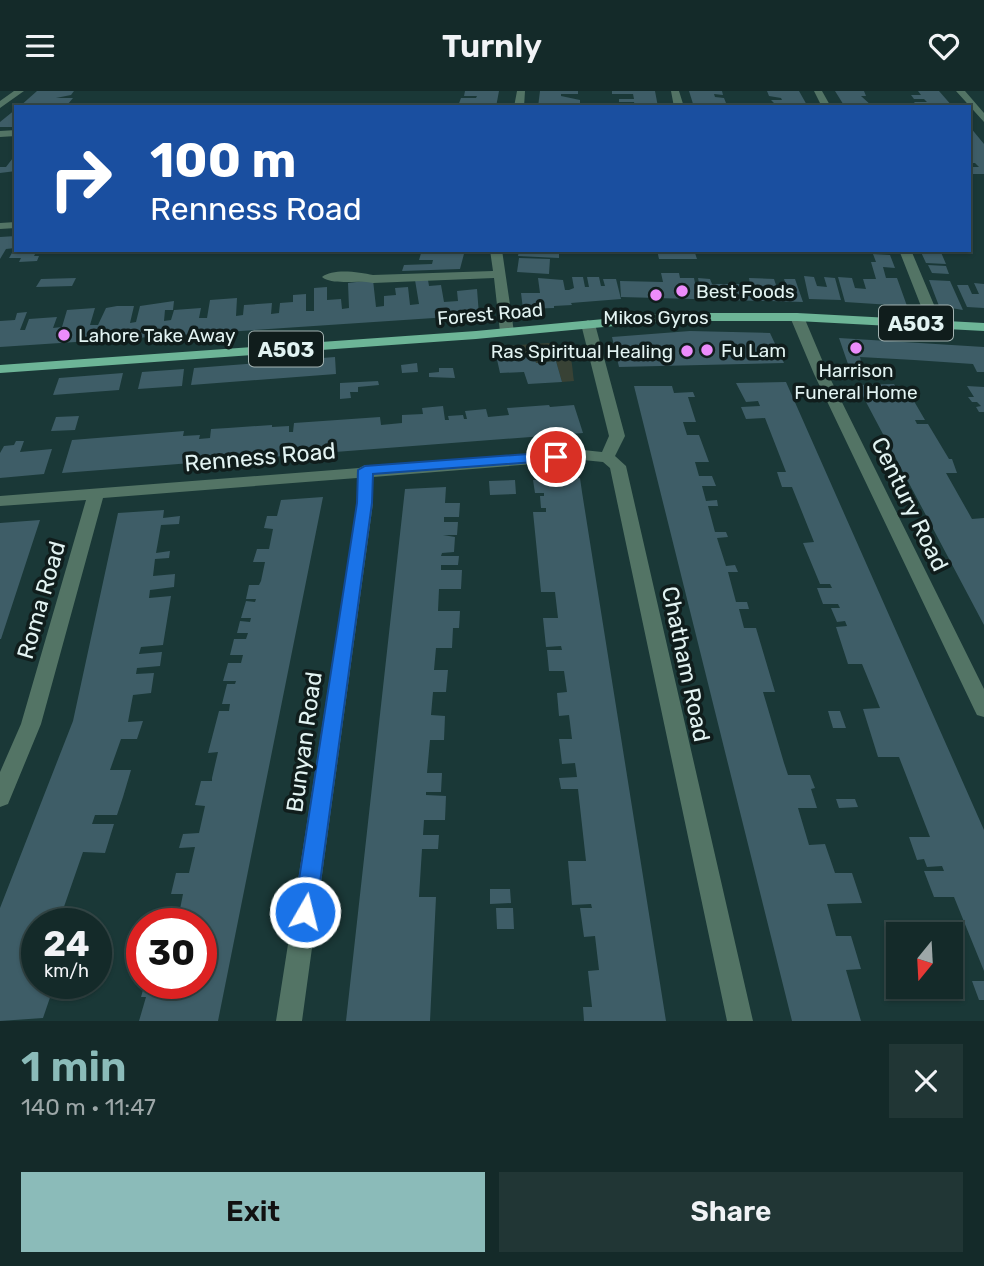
<!DOCTYPE html>
<html lang="en">
<head>
<meta charset="utf-8">
<style>
  :root { --surface:#142a29; --page:#213635; --text:#f1f3f6; --muted:#9da7a8; --line:#334646; --accent:#8bbbb9 }
  body { margin:0; font-family:Rubik,sans-serif; background:var(--page); color:var(--text); height:100vh; display:flex; flex-direction:column; font-size:26px; white-space:nowrap }
  * { box-sizing:border-box; margin:0 }
  p { font-size:23px; color:var(--muted) }
  .icon { flex:none; width:38px; height:38px; fill:none; stroke:currentColor; stroke-width:2; stroke-linecap:round; stroke-linejoin:round }
  .map { position:relative; height:930px; overflow:hidden }
  .details { display:flex; flex-direction:column; background:var(--surface); flex:1 }
  .details>* { flex:none }
  .banner { position:absolute; left:14px; top:14px; width:957px; height:147px; border-radius:0px; box-shadow:0 2px 5px #0004,0 0 0 2px var(--line); background:#1a4fa0; color:#fff; overflow:hidden }
  .needle { width:46px; rotate:198deg }
  .fabs { position:absolute; left:886px; top:831px; display:grid; gap:14px }
  .fabs a { display:grid; place-items:center; width:77px; height:77px; border-radius:0px; background:var(--surface); box-shadow:0 2px 5px #0004,0 0 0 2px var(--line); font-size:35px }
  .speed { position:absolute; left:21px; top:817px; display:flex; gap:14px; font-size:35px; font-weight:700; text-align:center }
  .speed>* { display:grid; place-content:center; width:91px; height:91px; border-radius:50%; background:var(--surface); box-shadow:0 2px 5px #0004,0 0 0 2px var(--line); line-height:1 }
  .speed small { font-size:18px; font-weight:400 }
  .speed .limit { border:10px solid #d22; background:#fff; color:#111 }
  .pin { position:absolute; display:grid; place-items:center; width:60px; height:60px; color:#fff; margin:-30px; border:4px solid #fff; border-radius:50%; box-shadow:0 2px 7px #0007 }
  .me { position:absolute; width:77px; margin:-38px; rotate:8deg; stroke-linejoin:round; filter:drop-shadow(0 0 5px #0008) }
  .turn { display:flex; align-items:center; gap:24px; height:147px; padding:0 21px; font-size:32px }
  .turn .icon { width:91px; height:91px; stroke-width:2.5 }
  .turn b { display:block; font-size:49px; line-height:60px }
  .round { display:grid; place-items:center; flex:none; width:74px; height:74px; border-radius:0px; background:var(--page) }
  .overview { display:flex; align-items:center; justify-content:space-between; height:119px; padding:0 21px }
  h1 { font-size:42px; font-weight:600; line-height:52px; color:var(--accent) }
  .button { display:flex; gap:14px; margin-top:auto; padding:14px 21px }
  .button a { flex:1; height:80px; border-radius:0px; background:var(--accent); color:#111; font-size:28px; font-weight:600; line-height:80px; text-align:center }
  .button a+a { background:var(--page); color:var(--text) }
  header { display:flex; justify-content:space-between; align-items:center; height:91px; padding:0 21px; background:var(--surface); font-size:32px; font-weight:600 }
  .map>svg:first-child { display:block }
  .green { fill:#384235 }
  .building { fill:#3e5d67 }
  .lines { fill:none; stroke-linecap:round; stroke-linejoin:round }
  .minor { fill:#537465; fill-rule:evenodd }
  .major { fill:#6db597; fill-rule:evenodd }
  .route { fill:#1a73e8; stroke:#114b97; stroke-width:2 }
  .poi-dot { fill:#ec8cfb; stroke:#101d1c; stroke-width:2.5 }
  .labels { text-anchor:middle; dominant-baseline:central; stroke-width:7; stroke-linejoin:round; paint-order:stroke }
  .far-poi-label { font-size:19px; fill:#e2f3f2; stroke:#101d1c; text-anchor:start }
  .far-street-label { font-size:19px; fill:#e2f3f2; stroke:#101d1c }
  .shield { fill:#101d1c; stroke:#a3b3b2; stroke-width:2 }
  .shield-label { font-size:21px; font-weight:bold; fill:#e2f3f2 }
  .street-label { font-size:23px; fill:#e2f3f2; stroke:#101d1c }
</style>
</head>
<body>
<header><svg class="icon" aria-label="menu" viewBox="0 0 24 24"><path d="M4 6h16M4 12h16M4 18h16"/></svg>Turnly<svg class="icon" aria-label="heart" viewBox="0 0 24 24"><path d="M12 20l-8-8c-3-5 5-10 8-4 3-6 11-1 8 4z"/></svg></header>
<div class="map">
<svg width="984" height="930" viewBox="0 0 984 930">
  <rect width="100%" height="100%" fill="#1a3837"/>
  <path class="green" d="M548 252C574 255 571 268 574 290L562 291 556 270 536 272 533 262 494 265 492 256Z"/>
  <path class="building" d="M37 0H74L71 4 56 7H73L68 13 19 16Z
    M465 0H499L496 16 458 15 461 7H476L477 5H464Z
    M540 0H578V3H561V5L580 9V12H561L560 16H538Z
    M612 0H655L658 16H635L634 11H619V8H634L633 3H612Z
    M689 0H722L723 4 714 3 715 6 724 7 726 12H717L718 16H694Z
    M767 0H799L808 16 777 15 771 9H782L781 7 769 5Z
    M835 0H864L866 5H861L872 15 845 16Z
    M918 0H939L953 16H918L914 11H927L924 8H914L911 4H921Z
    M16 18V36H0V31Z
    M970 36 984 53V83H970V76H979L975 72H970Z
    M16 63V80L0 82V76H6Z
    M16 145V159H37L34 165H39L37 170 19 171 21 167H9L15 157 6 158 0 168V146Z
    M422 159H465L460 178 402 180 404 174 432 173 433 169H419Z
    M519 159 559 161V167L518 165Z
    M657 159H694L697 168H659Z
    M920 159H940L946 173 926 172Z
    M873 163 890 164 895 177 883 176 886 187H897L907 215 845 211 838 186 852 187 855 197 866 198 863 188H876L871 171H876Z
    M519 167 550 168 549 183 517 181Z
    M928 174 946 175 949 183 932 182Z
    M661 182H679L680 187H694L695 192H699L698 187 710 188 712 193H750L749 187 774 188 776 194H786L784 188H795L803 211 621 206 620 190 663 191Z
    M804 185 814 186 817 195 827 196 824 186 835 187 841 209 809 208Z
    M572 186H583L585 196H589L587 186H599L601 195H605L603 188H616L621 208 571 212 572 214 554 215V217L523 218 521 202H540L538 187 563 189 565 199H569L574 197Z
    M76 187 72 195 36 196 41 188Z
    M373 189 376 216 384 215V205L396 204 395 197 408 196 410 214 419 213 415 189H428L429 195 441 194 444 211 458 210 457 200 477 198 479 224 0 256V230L15 229 17 222 27 221 20 239H25L29 228 57 226 53 237 62 236 67 219 95 217 90 234H98L106 217 117 215H134L130 232 136 231 140 215 174 210 173 219H165L164 230 171 229 174 219 201 217 199 227H207L210 209 237 207 236 225 243 224 244 214 272 212 271 223 279 222 280 212 293 211V204L306 203V220H314V197L327 196V209L341 208 342 218 349 217 348 192Z
    M929 189 950 190 963 219 939 215Z
    M974 192 984 193V217L967 216 957 194H968L972 203H979Z
    M690 240 770 242 784 272 619 276 612 246Z
    M839 247 984 256V281H977L973 273 914 269 860 266 862 274 848 273Z
    M533 262 536 272 556 270 562 291 528 293 524 281 500 282 496 264Z
    M335 266 336 283 191 294 194 277Z
    M417 272 418 281 402 282 401 274Z
    M439 277H453L455 287 429 286V282L439 281Z
    M184 278 182 295 138 298 142 281Z
    M123 282 119 299 53 304 59 287Z
    M378 290 379 294 358 296V301H350L351 307 340 308V292Z
    M786 291 984 739V880L954 806H934L924 780H944L942 775 927 776 924 768 917 769 909 746H930L899 666H878L863 618 880 617 862 573H848L836 536 847 535 845 530 837 531 831 517H840L838 513H823L817 497H832L830 493H820L803 452 814 451 792 396H782L777 381H786L765 327 746 328 741 316 760 315 758 310 746 311 736 292Z
    M894 293 901 305H911L925 329H915L917 333H928L949 368H952L957 382H946L972 428 984 427V534L857 294Z
    M634 295H672L674 302 693 301 695 306H688L696 331H683L687 344H699L709 371H695L699 385H712L716 395H702L706 410 717 409 718 415H708L715 441H726L728 446 717 447 726 475 735 474 738 481H728L736 511H747L749 518H739L744 537H756L775 601H763L784 672 788 684H810L815 697 811 698 817 717H798L809 754 825 753 835 782H852L862 812 827 813 836 845H851L861 878 846 879 861 930H792Z
    M967 295 984 296V321H979L976 316 981 315 977 311H972L968 306H974Z
    M549 314 550 316 574 314 583 342 62 382 72 349 184 340 183 345 200 344 199 348 210 347 211 338 228 337 272 334V336L289 335V341H293L294 332 380 326 381 334 402 332V324L423 323 422 317 443 315 445 329H449L448 325 463 324 464 328H467L465 320 486 318 488 326 509 324 507 317Z
    M79 325 75 339 51 340 56 326Z
    M16 350H24L20 361 52 358 44 383 0 387V362L4 355 14 354Z
    M580 387 582 401 666 930H584L583 916H592L588 880 599 879 595 845 584 846 580 817H592L591 813 572 814 568 770H586L578 698H561L559 687 577 686 575 672 562 673 559 648H572L569 624 559 625 557 602 567 601 564 580H549L547 559H562L561 555 546 556 543 527H558L555 501H541L533 421H546V417H541L540 405H544V402H535L533 389Z
    M515 389 516 403 490 404 489 390Z
    M446 396 445 412H460L459 426H444V431H458L457 444H443L455 446 454 461 442 462 441 465H459L458 474H441V479H462L461 498H439L438 520H460L459 537H453L452 557H436L434 579H448L446 601H433L431 624 445 625 444 649H430L427 682H442L441 701H426V704L446 705 445 729H424L423 744H439L438 758H422L419 806H436L430 930H346L405 398Z
    M323 406 218 930H139L146 906H141L145 892H201V833H161L163 823H179L183 803H171L176 782H189L195 756 179 757 183 743 199 742 205 715 195 714 201 690H212V687L218 661 208 662 219 620H229L230 613H222L227 593H235L236 590H223L228 572H241L243 564H230L234 548H246L248 542H237L240 530 250 531 251 527H241L246 510 255 511 256 508H246L249 494H259L261 490 265 471H253L257 458H269L273 438 264 437 267 425H277L281 409Z
    M164 419 163 427 180 425 179 433 161 434 156 462 170 460 169 467 155 468 153 485 175 483 174 496 150 499 149 507 171 505 163 554 141 556 139 563 162 561 160 575 137 577 136 583 154 582 151 602 133 604 128 631 143 630 137 648H121L110 679H131L123 706 117 724H95L92 733H114L105 762 83 761 58 833H37V892H55L43 927 0 930V817L73 630 118 422Z
    M40 429 1 548H0V432Z
    M828 620H840L846 637H833Z
    M836 708H855L858 716 839 717Z
    M490 798H510L511 812 490 813Z
    M496 817H513L514 838H497Z
    M972 890H984V909H979Z"/>
  <g class="lines">
    <path class="minor" d="M14 0H24L0 17V10Z
      M517 0H525L524 16H514Z
      M671 0H679L684 16H674Z
      M814 0H822L831 16H822Z
      M956 0H965L984 22V31Z
      M16 39V45L0 46V40Z
      M16 131V137L0 138V132Z
      M490 159H502L514 241 507 245 500 241 494 187 373 192C358 188 333 195 322 186 333 177 359 181 373 184L493 180Z
      M899 159H911L942 233 940 236H930L928 233Z
      M797 222 804 226 828 283 984 598V626L977 624 974 618 814 283 790 226Z
      M588 229 595 233 625 345 615 365 626 375 753 930H727L610 377 603 371 583 369 373 386V412L302 930H276L357 412V387L103 407 41 633 8 713 0 716V681L21 633 86 409 0 415V405L359 377 365 374 371 376 583 359 602 361 609 345 581 233Z"/>
    <path class="major" d="M668 222H797L984 232V240L797 230H668L476 248 0 282V274L476 240Z"/>
  </g>
  <path class="route" d="M556 361 563 366 561 369 373 383 372 412 316 821 313 828 305 832 297 828 294 821 357 412 358 379 365 375Z"/>
  <g class="poi-dot">
    <circle cx="682" cy="200" r="7"/>
    <circle cx="656" cy="204" r="7"/>
    <circle cx="64" cy="244" r="7"/>
    <circle cx="856" cy="257" r="7"/>
    <circle cx="707" cy="259" r="7"/>
    <circle cx="687" cy="260" r="7"/>
  </g>
  <g class="labels">
    <g class="far-poi-label">
      <text x="696" y="200">Best Foods</text>
      <text x="656" y="226" text-anchor="middle">Mikos Gyros</text>
      <text x="78" y="244">Lahore Take Away</text>
      <text x="721" y="259">Fu Lam</text>
      <text x="673" y="260" text-anchor="end">Ras Spiritual Healing</text>
      <text x="856" y="279" text-anchor="middle">Harrison<tspan x="856" dy="22">Funeral Home</tspan></text>
    </g>
    <g class="far-street-label">
      <text transform="translate(490 223) rotate(-5)">Forest Road</text>
    </g>
    <g class="shield">
      <rect x="879" y="214.5" width="74" height="35" rx="5"/>
      <rect x="249" y="240.5" width="74" height="35" rx="5"/>
    </g>
    <g class="shield-label">
      <text x="916" y="232">A503</text>
      <text x="286" y="258">A503</text>
    </g>
    <g class="street-label">
      <text transform="translate(260 366) rotate(-5)">Renness Road</text>
      <text transform="translate(910 413) rotate(64)">Century Road</text>
      <text transform="translate(41 509) rotate(-74)">Roma Road</text>
      <text transform="translate(686 573) rotate(78)">Chatham Road</text>
      <text transform="translate(304 651) rotate(-82)">Bunyan Road</text>
    </g>
  </g>
</svg>
<div class="fabs">
<a><svg class="needle" viewBox="-14 -14 28 28"><path d="M0-13l5 13h-10z" fill="#e53935"/><path d="M0 13l5-13h-10z" fill="#9da7a8"/></svg></a>
</div>
<div class="speed"><div>24<small>km/h</small></div><div class="limit">30</div></div>
<div class="pin" style="left:556px;top:366px;background:#d93025"><svg class="icon" aria-label="arrive" viewBox="0 0 24 24"><path d="M6 21V4h12l-3 4 3 4H6"/></svg></div>
<svg class="me" style="left:305px;top:821px" viewBox="-20 -20 40 40"><circle r="17" fill="#1a73e8" stroke="#fff" stroke-width="3"/><path d="M0-11L8 9 0 5-8 9z" fill="#fff"/></svg>
<div class="banner">
<div class="turn"><svg class="icon" aria-label="right" viewBox="0 0 24 24"><path d="M7 20v-9h11M14 6l5 5-5 5"/></svg><div><b>100 m</b>Renness Road</div></div>
</div>
</div>
<section class="details">
<div class="overview"><div><h1>1 min</h1><p>140 m · 11:47</p></div><a class="round"><svg class="icon" aria-label="close" viewBox="0 0 24 24"><path d="M6 6l12 12M18 6L6 18"/></svg></a></div>
<div class="button"><a>Exit</a><a>Share</a></div>
</section>
</body>
</html>
